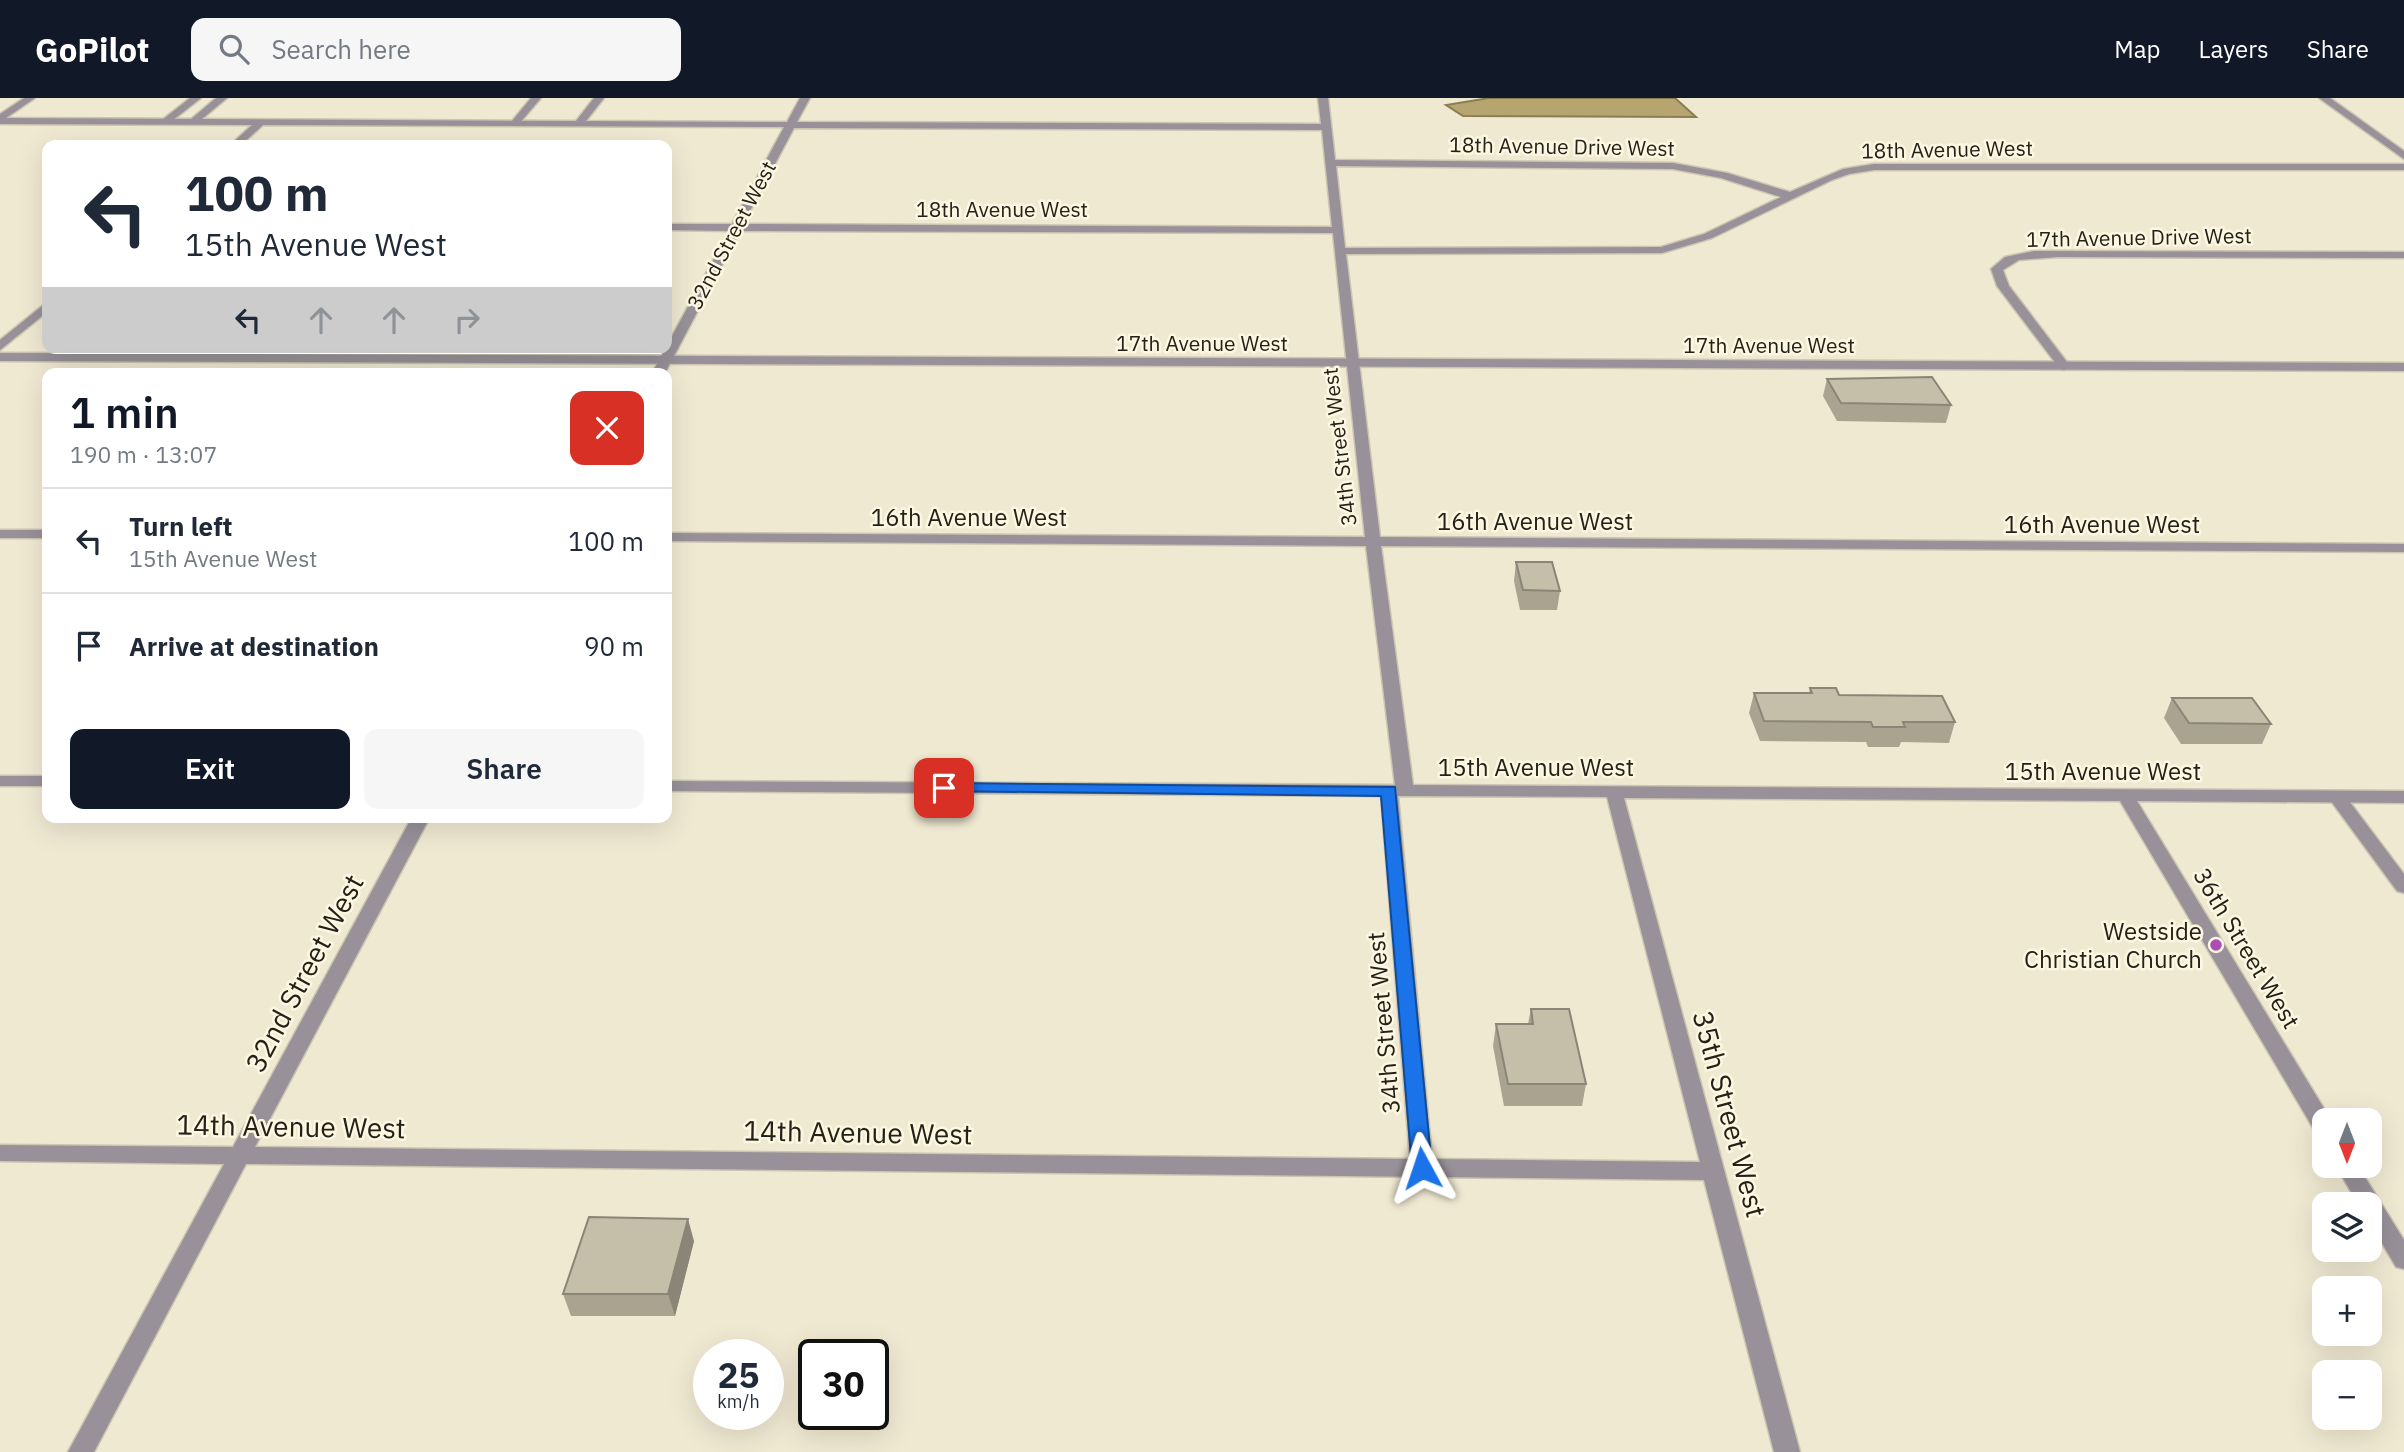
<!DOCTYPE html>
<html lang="en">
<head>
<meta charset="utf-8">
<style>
  :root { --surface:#fff; --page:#f6f6f7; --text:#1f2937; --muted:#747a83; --line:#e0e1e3; --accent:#111827 }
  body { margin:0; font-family:"IBM Plex Sans",sans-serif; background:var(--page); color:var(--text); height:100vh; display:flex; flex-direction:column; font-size:26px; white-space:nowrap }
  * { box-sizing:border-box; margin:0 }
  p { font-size:23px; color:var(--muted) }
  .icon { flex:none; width:38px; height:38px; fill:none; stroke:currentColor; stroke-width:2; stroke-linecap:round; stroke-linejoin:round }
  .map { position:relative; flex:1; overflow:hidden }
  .panel { position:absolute; left:42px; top:270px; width:630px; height:455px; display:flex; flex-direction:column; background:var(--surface); border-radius:14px; box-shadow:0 7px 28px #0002 }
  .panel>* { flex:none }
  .guide { position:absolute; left:42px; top:42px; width:630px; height:214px; border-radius:14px; box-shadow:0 7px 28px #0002; background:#fff; color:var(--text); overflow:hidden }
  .needle { width:46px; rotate:180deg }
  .fabs { position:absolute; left:2312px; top:1010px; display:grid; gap:14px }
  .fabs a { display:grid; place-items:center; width:70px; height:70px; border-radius:14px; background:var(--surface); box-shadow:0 7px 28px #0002; font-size:35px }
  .speed { position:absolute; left:693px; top:1241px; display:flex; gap:14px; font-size:35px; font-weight:700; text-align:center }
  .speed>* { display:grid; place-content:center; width:91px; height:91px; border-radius:50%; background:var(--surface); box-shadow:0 7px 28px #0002; line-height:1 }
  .speed small { font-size:18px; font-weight:400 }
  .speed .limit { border:4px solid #111; border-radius:10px; background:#fff; color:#111 }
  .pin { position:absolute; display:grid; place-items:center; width:60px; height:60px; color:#fff; margin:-30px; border-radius:14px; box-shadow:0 4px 10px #0006 }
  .me { position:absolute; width:77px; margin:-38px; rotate:355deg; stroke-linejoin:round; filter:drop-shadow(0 0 5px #0008) }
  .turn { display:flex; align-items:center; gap:24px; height:147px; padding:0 28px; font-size:32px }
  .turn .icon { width:91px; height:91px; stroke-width:2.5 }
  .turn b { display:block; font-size:49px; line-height:60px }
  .lanes { display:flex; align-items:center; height:66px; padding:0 28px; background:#0003; justify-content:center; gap:35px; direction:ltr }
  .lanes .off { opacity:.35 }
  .round { display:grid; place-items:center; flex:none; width:74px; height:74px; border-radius:14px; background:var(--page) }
  .head { display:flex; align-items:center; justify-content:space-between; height:119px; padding:0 28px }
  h1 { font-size:42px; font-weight:600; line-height:52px; color:var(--accent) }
  .primary-button { display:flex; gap:14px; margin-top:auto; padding:14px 28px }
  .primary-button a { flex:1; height:80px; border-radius:14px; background:var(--accent); color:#fff; font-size:28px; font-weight:600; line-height:80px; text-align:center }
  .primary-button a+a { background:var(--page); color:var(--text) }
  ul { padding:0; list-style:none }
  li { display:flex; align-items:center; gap:21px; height:105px; padding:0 28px; border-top:2px solid var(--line) }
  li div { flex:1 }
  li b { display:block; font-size:26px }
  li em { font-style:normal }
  header { display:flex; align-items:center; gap:42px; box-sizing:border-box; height:98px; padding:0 35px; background:var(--accent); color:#fff }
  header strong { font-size:33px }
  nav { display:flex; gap:38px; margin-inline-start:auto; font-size:24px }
  .search { width:490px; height:63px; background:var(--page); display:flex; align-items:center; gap:18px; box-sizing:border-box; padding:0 24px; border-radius:14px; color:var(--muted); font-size:26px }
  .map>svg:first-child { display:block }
  .water { fill:#b6a56f; stroke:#8a7d55; stroke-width:2 }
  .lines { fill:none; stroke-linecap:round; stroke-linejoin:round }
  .service-casing { stroke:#cbc5b1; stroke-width:3 }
  .minor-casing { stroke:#cbc5b1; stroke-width:3 }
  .tertiary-casing { stroke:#cbc5b1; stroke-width:3 }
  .service { fill:#989199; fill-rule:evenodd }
  .minor { fill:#989199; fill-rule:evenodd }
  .tertiary { fill:#989199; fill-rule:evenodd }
  .wall { fill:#a9a390 }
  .shaded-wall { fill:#8a8576 }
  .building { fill:#c5bea8; stroke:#8a8576; stroke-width:2 }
  .route { fill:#1a73e8; stroke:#114b97; stroke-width:2 }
  .poi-dot { fill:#ac4cb5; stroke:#fdf6e0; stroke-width:2.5 }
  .labels { text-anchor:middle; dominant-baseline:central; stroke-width:5; stroke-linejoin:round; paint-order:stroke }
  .far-street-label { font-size:21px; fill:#242119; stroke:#fdf6e0 }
  .street-label { font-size:24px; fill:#242119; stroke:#fdf6e0 }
  .poi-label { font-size:24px; fill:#242119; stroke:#fdf6e0; text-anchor:end }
  .near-street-label { font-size:28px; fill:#242119; stroke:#fdf6e0 }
</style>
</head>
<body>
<header>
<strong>GoPilot</strong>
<div class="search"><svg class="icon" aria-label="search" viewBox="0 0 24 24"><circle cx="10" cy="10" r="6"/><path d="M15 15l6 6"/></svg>Search here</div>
<nav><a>Map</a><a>Layers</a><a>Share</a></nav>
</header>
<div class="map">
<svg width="2404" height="1354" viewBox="0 0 2404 1354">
  <rect width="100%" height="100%" fill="#f0e9d2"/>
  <path class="water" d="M1489 0H1675L1696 19 1463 18 1446 7Z"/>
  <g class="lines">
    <g class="service-casing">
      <path id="service" d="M190 0H201L168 26H162V22Z
        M216 0H227L196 26H190V22Z
        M531 0H541L518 27H512V23Z
        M2337 693 2343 695 2404 776V795L2397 793 2328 699Z"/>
    </g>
    <g class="minor-casing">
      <path id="minor" d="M24 0H35L6 20 576 23 594 0H604L586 23 787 24 800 0H810L797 24 1321 26 1318 0H1328L1335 62 1673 65 1727 75 1790 94 1843 71 1874 66H2404V72H1874L1849 76 1832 82 1712 140 1662 155 1346 156 1380 439 2404 446V454L1381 448 1413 687 2404 693V705L2137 703 2331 1022H2324V1037L2316 1035 2120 703 1624 700 1800 1354H1774L1704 1082 246 1066 94 1354H68L224 1066 0 1063V1047L233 1049 412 719H430L255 1049 1410 1061 1381 698 667 693V683L1395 687 1366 448 667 443V435L1365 439 1333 135 740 133 665 275H652L729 133 667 132V126H732L784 29 263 27 241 47H230L252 27 0 26V16ZM794 30 1322 32 1332 129 743 126ZM1336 68 1673 71 1721 80 1781 99 1704 136 1661 149 1345 150ZM1398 698 1607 699 1700 1064 1432 1061Z
        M2319 0H2330L2404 53V61Z
        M2034 153 2404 154V160L2058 159 2019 162 2003 172 2009 188 2070 268 2064 272 2060 271 1997 188 1991 171 2005 159Z
        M47 204V214L0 252V242Z
        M0 432H47V440H0Z
        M0 678H47V688H0Z
        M2336 1068H2358L2404 1142V1171L2396 1169 2370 1125V1106H2358Z"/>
    </g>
    <g class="tertiary-casing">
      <path id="tertiary" d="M0 255 2404 265V273L0 263Z"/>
    </g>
    <use href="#service" class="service"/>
    <use href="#minor" class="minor"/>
    <use href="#tertiary" class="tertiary"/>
  </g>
  <path class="wall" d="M1827 281 1951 307 1946 325 1837 323 1823 298Z
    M1516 464 1560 493 1557 512H1520L1514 483Z
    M1810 590 1955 624 1949 645 1901 644 1899 649H1868L1866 644 1760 643 1749 615 1754 595H1809Z
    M2172 600 2271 626 2262 646H2181L2164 620Z
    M1531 911 1586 986 1582 1008H1504L1493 948 1496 926H1528Z
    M694 1143 675 1218H571L563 1196Z"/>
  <path class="shaded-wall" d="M688 1121 694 1143 675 1218 668 1196Z"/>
  <path class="building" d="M1932 279 1951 307 1841 305 1827 281Z
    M1516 464H1552L1560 493 1523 492Z
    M1810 590H1836L1839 597 1942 598 1955 624H1903L1905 629H1873L1871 624 1764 623 1754 595H1812Z
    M2172 600H2252L2271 626 2189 625Z
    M1531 911H1569L1586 986H1508L1496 926H1533Z
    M589 1119 688 1121 668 1196H563Z"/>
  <path class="route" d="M944 685 1395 689 1432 1070 1429 1075 1422 1077 1415 1075 1412 1070 1381 698 939 693 936 690Z"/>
  <circle class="poi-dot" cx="2216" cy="847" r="7"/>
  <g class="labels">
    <g class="far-street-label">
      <text transform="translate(1562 48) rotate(1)">18th Avenue Drive West</text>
      <text transform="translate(1947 51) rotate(-1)">18th Avenue West</text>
      <text x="1002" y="111">18th Avenue West</text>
      <text transform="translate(731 137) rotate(-62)">32nd Street West</text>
      <text transform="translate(2139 139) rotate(-1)">17th Avenue Drive West</text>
      <text x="1202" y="245">17th Avenue West</text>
      <text x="1769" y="247">17th Avenue West</text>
      <text transform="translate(1339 349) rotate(-97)">34th Street West</text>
    </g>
    <g class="street-label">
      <text x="969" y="419">16th Avenue West</text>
      <text x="1535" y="423">16th Avenue West</text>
      <text x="2102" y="426">16th Avenue West</text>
      <text x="1536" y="669">15th Avenue West</text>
      <text x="2103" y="673">15th Avenue West</text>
      <text transform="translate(2247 850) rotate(59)">36th Street West</text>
      <text transform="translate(1383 925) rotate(-95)">34th Street West</text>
    </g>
    <g class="poi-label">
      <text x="2202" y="833">Westside<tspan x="2202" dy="28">Christian Church</tspan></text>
    </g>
    <g class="near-street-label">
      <text transform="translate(304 875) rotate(-62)">32nd Street West</text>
      <text transform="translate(1730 1016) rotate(75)">35th Street West</text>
      <text transform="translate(291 1028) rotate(1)">14th Avenue West</text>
      <text transform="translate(858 1034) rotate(1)">14th Avenue West</text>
    </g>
  </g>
</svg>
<div class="fabs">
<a><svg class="needle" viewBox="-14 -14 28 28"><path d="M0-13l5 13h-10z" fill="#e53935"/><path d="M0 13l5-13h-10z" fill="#747a83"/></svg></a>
<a><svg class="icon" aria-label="layers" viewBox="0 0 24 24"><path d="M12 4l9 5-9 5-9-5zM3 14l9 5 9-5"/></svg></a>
<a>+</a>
<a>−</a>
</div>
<div class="speed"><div>25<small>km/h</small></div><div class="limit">30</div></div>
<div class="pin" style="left:944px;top:690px;background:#d93025"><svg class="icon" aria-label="arrive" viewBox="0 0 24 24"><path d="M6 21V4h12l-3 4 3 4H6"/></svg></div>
<svg class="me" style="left:1422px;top:1070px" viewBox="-20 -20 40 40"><path d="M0-17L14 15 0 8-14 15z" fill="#1a73e8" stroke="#fff" stroke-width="4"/></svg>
<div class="guide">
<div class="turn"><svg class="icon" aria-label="left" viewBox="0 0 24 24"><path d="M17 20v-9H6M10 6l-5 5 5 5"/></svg><div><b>100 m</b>15th Avenue West</div></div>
<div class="lanes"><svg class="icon" aria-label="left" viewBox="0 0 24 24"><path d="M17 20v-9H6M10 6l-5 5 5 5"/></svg><svg class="icon off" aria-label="ahead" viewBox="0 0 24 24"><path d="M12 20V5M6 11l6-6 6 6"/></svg><svg class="icon off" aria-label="ahead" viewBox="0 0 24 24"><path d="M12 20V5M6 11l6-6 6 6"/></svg><svg class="icon off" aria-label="right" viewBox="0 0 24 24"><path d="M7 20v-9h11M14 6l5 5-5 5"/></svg></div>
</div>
<section class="panel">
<div class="head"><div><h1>1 min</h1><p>190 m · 13:07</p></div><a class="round" style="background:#d93025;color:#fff"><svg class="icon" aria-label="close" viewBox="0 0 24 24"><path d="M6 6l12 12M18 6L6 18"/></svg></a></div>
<ul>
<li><svg class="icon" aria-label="left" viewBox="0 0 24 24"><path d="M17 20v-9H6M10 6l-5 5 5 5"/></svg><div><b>Turn left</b><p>15th Avenue West</p></div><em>100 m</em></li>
<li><svg class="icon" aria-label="arrive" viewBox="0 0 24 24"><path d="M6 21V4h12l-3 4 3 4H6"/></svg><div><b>Arrive at destination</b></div><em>90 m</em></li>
</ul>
<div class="primary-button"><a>Exit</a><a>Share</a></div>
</section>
</div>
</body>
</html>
